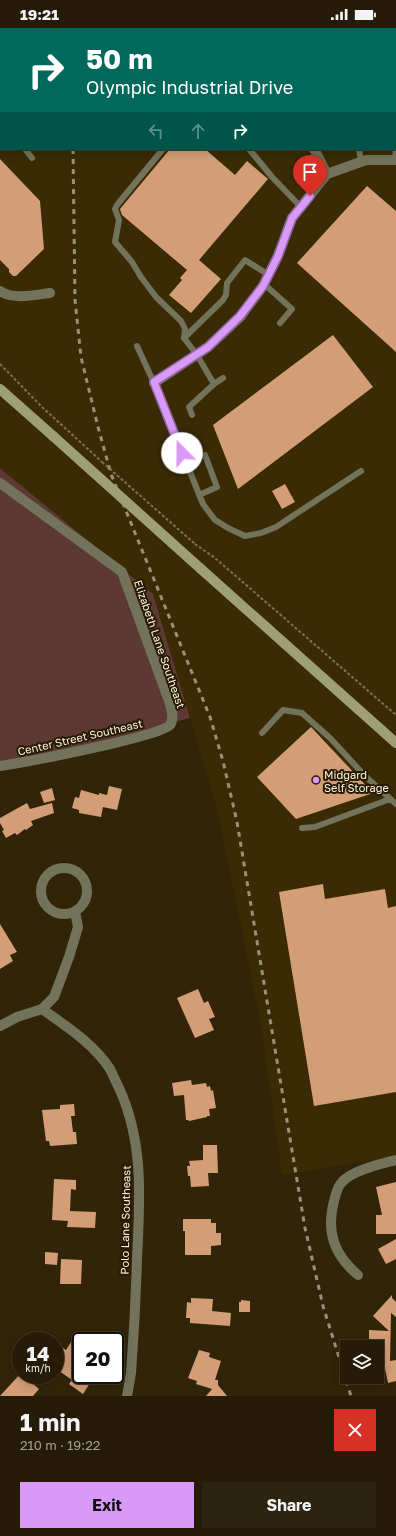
<!DOCTYPE html>
<html lang="en">
<head>
<meta charset="utf-8">
<style>
  :root { --surface:#251b06; --page:#2d2410; --text:#f1f3f6; --muted:#a3a19b; --line:#423928; --accent:#d99af7 }
  body { margin:0; font-family:"Golos Text",sans-serif; background:var(--page); color:var(--text); height:100vh; display:flex; flex-direction:column; font-size:15px; white-space:nowrap }
  * { box-sizing:border-box; margin:0 }
  p { font-size:13px; color:var(--muted) }
  .icon { flex:none; width:22px; height:22px; fill:none; stroke:currentColor; stroke-width:2; stroke-linecap:round; stroke-linejoin:round }
  .map { position:relative; height:1368px; overflow:hidden }
  .panel { display:flex; flex-direction:column; background:var(--surface); flex:1 }
  .panel>* { flex:none }
  .top-card { position:absolute; left:0px; top:0px; width:396px; height:122px; box-shadow:0 2px 10px #0003,0 0 0 1px var(--line); background:#00695c; color:#fff; overflow:hidden }
  .tools { position:absolute; left:340px; top:1312px; display:grid; gap:8px }
  .tools a { display:grid; place-items:center; width:44px; height:44px; border-radius:0px; background:var(--surface); box-shadow:0 2px 10px #0003,0 0 0 1px var(--line); font-size:20px }
  .speed { position:absolute; left:12px; top:1304px; display:flex; gap:8px; font-size:20px; font-weight:700; text-align:center }
  .speed>* { display:grid; place-content:center; width:52px; height:52px; border-radius:50%; background:var(--surface); box-shadow:0 2px 10px #0003,0 0 0 1px var(--line); line-height:1 }
  .speed small { font-size:10px; font-weight:400 }
  .speed .limit { border:2px solid #111; border-radius:6px; background:#fff; color:#111 }
  .pin { position:absolute; display:grid; place-items:center; width:34px; height:34px; color:#fff; margin:-41px -17px; border-radius:50% 50% 50% 0; rotate:-45deg; box-shadow:0 0 4px #0007 }
  .pin .icon { rotate:45deg }
  .me { position:absolute; width:44px; margin:-22px; rotate:338deg; stroke-linejoin:round; filter:drop-shadow(0 0 3px #0008) }
  .turn { display:flex; align-items:center; gap:14px; height:84px; padding:0 20px; font-size:18px }
  .turn .icon { width:52px; height:52px; stroke-width:2.5 }
  .turn b { display:block; font-size:28px; line-height:34px }
  .lanes { display:flex; align-items:center; height:38px; padding:0 20px; background:#0003; justify-content:center; gap:20px; direction:ltr }
  .lanes .off { opacity:.35 }
  .round { display:grid; place-items:center; flex:none; width:42px; height:42px; border-radius:0px; background:var(--page) }
  .summary { display:flex; align-items:center; justify-content:space-between; height:68px; padding:0 20px }
  h1 { font-size:24px; font-weight:700; line-height:30px }
  .action { display:flex; gap:8px; margin-top:auto; padding:8px 20px }
  .action a { flex:1; height:46px; border-radius:0px; background:var(--accent); color:#111; font-size:16px; font-weight:700; line-height:46px; text-align:center }
  .action a+a { background:var(--page); color:var(--text) }
  .status { display:flex; justify-content:space-between; align-items:center; height:28px; padding:0 20px; background:var(--surface); direction:ltr }
  .status svg { height:11px; fill:currentColor }
  .map>svg:first-child { display:block }
  .built { fill:#3a2b05; fill-rule:evenodd }
  .green { fill:#5c3932 }
  .building { fill:#d39e76 }
  .lines { fill:none; stroke-linecap:round; stroke-linejoin:round }
  .path { stroke:#7c7159; stroke-width:2; stroke-dasharray:3 2; stroke-linecap:butt }
  .lane { stroke:#72735a; stroke-width:6 }
  .street { stroke:#72735a; stroke-width:10 }
  .secondary { stroke:#9e9f77; stroke-width:10 }
  .rail { stroke:#9b907a; stroke-width:3; stroke-dasharray:5 5; stroke-linecap:butt }
  .path-bridge { stroke:#7c7159; stroke-width:2; stroke-dasharray:3 2; stroke-linecap:butt }
  .secondary-bridge { stroke:#9e9f77; stroke-width:10 }
  .route-casing { stroke:#8d64a1; stroke-width:10 }
  .route { stroke:#d99af7; stroke-width:7 }
  .poi-dot { fill:#d99af7; stroke:#271a01; stroke-width:1.5 }
  .labels { text-anchor:middle; dominant-baseline:central; stroke-width:4; stroke-linejoin:round; paint-order:stroke }
  .street-label { font-size:11px; fill:#fcf4e4; stroke:#271a01 }
  .poi-label { font-size:11px; fill:#fcf4e4; stroke:#271a01; text-anchor:start }
</style>
</head>
<body>
<div class="status"><b>19:21</b><svg viewBox="0 0 49 12"><path d="M0 12V9h3v3zM5 12V6h3v6zM10 12V3h3v9zM15 12V0h3v12zM26 1h20v11H26zM47 4h2v5h-2z"/></svg></div>
<div class="map">
<svg width="396" height="1368" viewBox="0 0 396 1368">
  <rect width="100%" height="100%" fill="#312408"/>
  <path class="built" d="M0 0H396V1128L282 1147 260 992 217 781 153 566 0 440ZM1 1H395V121H1Z"/>
  <path class="green" d="M0 440 153 566 190 690 0 740Z"/>
  <path class="building" d="M170 121H205L235 147 247 133 268 151 199 232 221 251 191 285 169 267 182 252 180 250 187 242 122 187 120 181Z
    M0 131 40 173 44 221 16 248H13L9 244V241L0 232Z
    M367 158 396 183V324L297 235Z
    M333 307 373 359 238 461 213 397Z
    M285 456 295 474 282 481 272 463Z
    M311 699 373 765 296 791 257 749Z
    M109 758 122 761 117 782 103 779 101 789 79 785V782L72 780 75 769 79 770 81 762 99 767V765L107 767Z
    M52 760 55 772 44 775 40 764Z
    M27 775 30 781 52 775 54 785 31 793 33 797 26 802 25 801 17 807 15 805 6 810 2 803 4 802 0 795V790Z
    M323 856 325 871 385 861 388 880 396 878V1064L314 1078 279 864Z
    M0 896 17 924 10 927 13 933 0 941Z
    M198 961 204 975 208 973 215 989 209 991 214 1002 195 1010 177 970Z
    M191 1052 192 1057 206 1055 207 1059 210 1058 211 1063 213 1062 216 1080 209 1081 210 1088H207V1089L189 1093 188 1092H186L184 1067 174 1068 172 1055Z
    M74 1076 75 1088H71L73 1104H76L77 1116 50 1118 49 1113H46L42 1082 60 1081V1077Z
    M203 1117H217L218 1145H208L209 1158 191 1159 190 1148H188L187 1138H190L189 1133 203 1132Z
    M54 1151 76 1152V1162L71 1161 70 1183 96 1184 95 1200 67 1199 68 1193 52 1192Z
    M396 1154V1206H376V1187H382L376 1159Z
    M183 1191H211V1195H216V1205H221V1217L211 1218V1227H185V1203H183Z
    M396 1211V1231L386 1236 378 1221Z
    M45 1224 58 1225 57 1237 45 1236Z
    M61 1231 82 1232 81 1256H60Z
    M392 1267V1270L396 1274V1289L391 1285 390 1333 396 1332V1353L388 1355 382 1326 377 1325V1319H369V1302L389 1303 373 1288Z
    M191 1270 213 1271 212 1283 231 1285 230 1298 190 1295V1290H186L187 1274 191 1275Z
    M241 1272 250 1273V1284H239V1274H241Z
    M71 1314 81 1321V1348L90 1355 83 1366 69 1356 72 1352 55 1340V1331L63 1320 66 1322Z
    M199 1322 210 1325 209 1329 221 1333 215 1352H218V1357L227 1368H206L212 1361 196 1356 197 1353 188 1350Z
    M21 1345V1347H23L39 1361 33 1368H0Z"/>
  <g class="lines">
    <path class="path" d="M0 336 42 379 102 434
      M195 516 215 530 396 687"/>
    <path class="lane" d="M247 0V1
      M0 88 1 89
      M25 121 32 130
      M163 121 117 177 115 181 119 192 115 214 132 234 141 249 156 269 181 293 185 301 184 310
      M249 121 272 149 301 179
      M359 121 361 133
      M395 132 396 119
      M264 256 292 281 280 295
      M137 318 154 355 203 476 215 492 228 500 245 508 261 505 276 499 361 443
      M223 350 214 356 197 327 184 310 223 272 226 267 227 255 245 232 269 247
      M192 387 189 379 214 356
      M199 467 217 459 205 427
      M262 705 283 682 302 685 330 710 365 748 396 776
      M302 800 315 799 390 771"/>
    <path class="street" d="M286 1 287 0
      M314 121 327 146
      M0 263C13 272 35 267 50 265
      M154 355 208 319 241 288 263 258 278 228 292 190 327 146 366 132H396
      M0 455 122 544 169 673C171 680 175 690 170 697 162 708 22 735 0 738
      M41 863a23 23 0 1 1 46 0a23 23 0 1 1-46 0Z
      M42 981C66 998 94 1016 110 1041 113 1047 116 1054 119 1060 144 1114 140 1172 137 1230 136 1268 134 1306 131 1345L127 1368
      M0 998 17 989 42 981 54 969 69 929 78 899 75 883
      M358 1247C334 1227 326 1204 334 1173 336 1166 337 1159 342 1154 353 1142 381 1136 396 1132"/>
    <path class="secondary" d="M0 361 53 408
      M201 541 396 715"/>
    <path class="rail" d="M86 1V0
      M73 121 75 272 81 329 98 399 111 446 210 689 223 733 237 794 305 1200 323 1278 351 1368"/>
    <path class="path-bridge" d="M102 434 195 516"/>
    <path class="secondary-bridge" d="M53 408 201 541"/>
  </g>
  <g class="lines">
    <g class="route-casing">
      <path id="route" d="M182 425 154 354 208 319 240 288 263 258 278 228 292 190 310 168"/>
    </g>
    <use href="#route" class="route"/>
  </g>
  <circle class="poi-dot" cx="316" cy="752" r="4"/>
  <g class="labels">
    <g class="street-label">
      <text transform="translate(160 616) rotate(71)">Elizabeth Lane Southeast</text>
      <text transform="translate(80 709) rotate(-13)">Center Street Southeast</text>
      <text transform="translate(125 1192) rotate(-89)">Polo Lane Southeast</text>
    </g>
    <g class="poi-label">
      <text x="324" y="746">Midgard<tspan x="324" dy="13">Self Storage</tspan></text>
    </g>
  </g>
</svg>
<div class="tools">
<a><svg class="icon" aria-label="layers" viewBox="0 0 24 24"><path d="M12 4l9 5-9 5-9-5zM3 14l9 5 9-5"/></svg></a>
</div>
<div class="speed"><div>14<small>km/h</small></div><div class="limit">20</div></div>
<div class="pin" style="left:310px;top:168px;background:#d93025"><svg class="icon" aria-label="arrive" viewBox="0 0 24 24"><path d="M6 21V4h12l-3 4 3 4H6"/></svg></div>
<svg class="me" style="left:182px;top:425px" viewBox="-20 -20 40 40"><circle r="19" fill="#fff"/><path d="M0-13L10 11 0 6-10 11z" fill="#d99af7"/></svg>
<div class="top-card">
<div class="turn"><svg class="icon" aria-label="right" viewBox="0 0 24 24"><path d="M7 20v-9h11M14 6l5 5-5 5"/></svg><div><b>50 m</b>Olympic Industrial Drive</div></div>
<div class="lanes"><svg class="icon off" aria-label="left" viewBox="0 0 24 24"><path d="M17 20v-9H6M10 6l-5 5 5 5"/></svg><svg class="icon off" aria-label="ahead" viewBox="0 0 24 24"><path d="M12 20V5M6 11l6-6 6 6"/></svg><svg class="icon" aria-label="right" viewBox="0 0 24 24"><path d="M7 20v-9h11M14 6l5 5-5 5"/></svg></div>
</div>
</div>
<section class="panel">
<div class="summary"><div><h1>1 min</h1><p>210 m · 19:22</p></div><a class="round" style="background:#d93025;color:#fff"><svg class="icon" aria-label="close" viewBox="0 0 24 24"><path d="M6 6l12 12M18 6L6 18"/></svg></a></div>
<div class="action"><a>Exit</a><a>Share</a></div>
</section>
</body>
</html>
